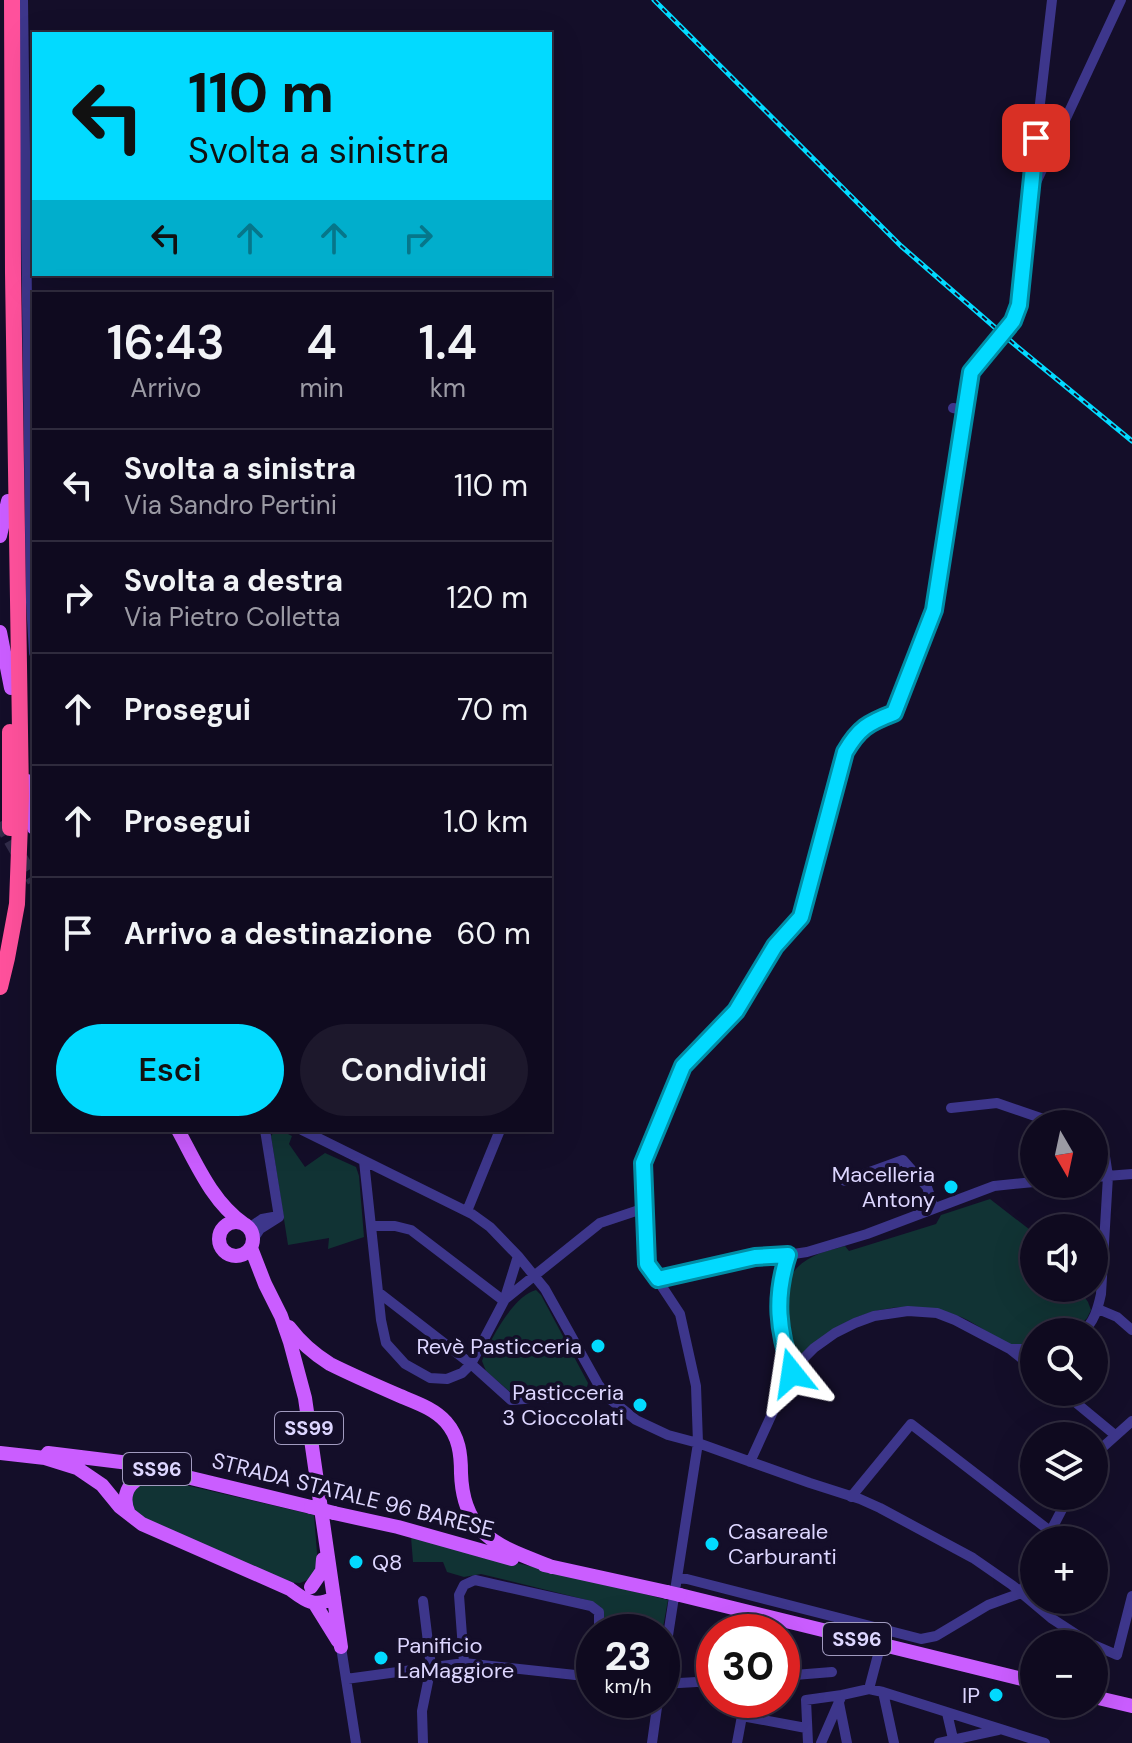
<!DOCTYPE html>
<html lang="it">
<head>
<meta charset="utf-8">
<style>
  :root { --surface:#0f0a1f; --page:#1d182c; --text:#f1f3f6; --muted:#9b9aa4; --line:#2f2b3d; --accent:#02daff }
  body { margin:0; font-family:"DM Sans",sans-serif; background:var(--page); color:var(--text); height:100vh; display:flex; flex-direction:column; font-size:30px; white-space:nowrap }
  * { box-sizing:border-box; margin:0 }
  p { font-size:26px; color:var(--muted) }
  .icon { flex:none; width:44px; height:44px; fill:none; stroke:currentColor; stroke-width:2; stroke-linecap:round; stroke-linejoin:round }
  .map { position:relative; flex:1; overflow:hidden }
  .sheet { position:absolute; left:32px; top:292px; width:520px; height:840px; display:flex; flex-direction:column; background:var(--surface); border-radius:0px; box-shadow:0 8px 32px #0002,0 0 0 2px var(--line) }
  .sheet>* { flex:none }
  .guide { position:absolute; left:32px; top:32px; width:520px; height:244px; border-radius:0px; box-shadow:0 8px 32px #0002,0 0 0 2px var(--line); background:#02daff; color:#111; overflow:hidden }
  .needle { width:52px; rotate:171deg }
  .controls { position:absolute; left:1020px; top:1110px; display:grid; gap:16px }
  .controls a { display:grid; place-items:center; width:88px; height:88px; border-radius:50%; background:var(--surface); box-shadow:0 8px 32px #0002,0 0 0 2px var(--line); font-size:40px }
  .speed { position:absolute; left:576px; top:1614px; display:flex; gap:16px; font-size:40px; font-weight:700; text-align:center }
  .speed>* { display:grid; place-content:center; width:104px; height:104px; border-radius:50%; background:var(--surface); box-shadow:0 8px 32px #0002,0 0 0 2px var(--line); line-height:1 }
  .speed small { font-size:20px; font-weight:400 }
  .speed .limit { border:12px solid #d22; background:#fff; color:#111 }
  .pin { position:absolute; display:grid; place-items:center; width:68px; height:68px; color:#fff; margin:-34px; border-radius:16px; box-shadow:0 4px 12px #0006 }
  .me { position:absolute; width:88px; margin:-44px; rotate:345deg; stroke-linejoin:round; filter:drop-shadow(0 0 6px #0008) }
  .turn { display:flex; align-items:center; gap:28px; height:168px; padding:0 24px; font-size:36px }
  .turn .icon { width:104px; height:104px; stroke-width:2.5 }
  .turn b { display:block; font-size:56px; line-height:68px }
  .lanes { display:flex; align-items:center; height:76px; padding:0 24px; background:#0003; justify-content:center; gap:40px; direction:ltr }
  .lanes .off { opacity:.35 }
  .eta { display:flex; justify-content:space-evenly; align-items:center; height:136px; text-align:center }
  .eta b { font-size:48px; font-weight:600; line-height:56px }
  .button { display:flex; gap:16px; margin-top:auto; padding:16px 24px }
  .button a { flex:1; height:92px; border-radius:48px; background:var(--accent); color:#111; font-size:32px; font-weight:600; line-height:92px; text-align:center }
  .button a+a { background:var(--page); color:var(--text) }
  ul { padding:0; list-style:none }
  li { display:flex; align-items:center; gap:24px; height:112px; padding:0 24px; border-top:2px solid var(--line) }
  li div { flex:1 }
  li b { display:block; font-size:30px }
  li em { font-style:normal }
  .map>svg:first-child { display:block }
  .green { fill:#113334 }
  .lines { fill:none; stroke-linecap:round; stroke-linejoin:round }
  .major-tunnel { stroke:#322c49; stroke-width:14; stroke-dasharray:14 7; stroke-linecap:butt }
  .minor { stroke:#3d368b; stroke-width:10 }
  .major { stroke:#ca5dff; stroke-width:14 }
  .highway { stroke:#ff519c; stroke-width:16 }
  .rail-casing { stroke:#02daff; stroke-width:5 }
  .rail { stroke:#140e29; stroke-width:2; stroke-dasharray:6; stroke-linecap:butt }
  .major-bridge { stroke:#ca5dff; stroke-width:14 }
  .route-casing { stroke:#018ea6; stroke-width:20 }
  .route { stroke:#02daff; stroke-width:14 }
  .poi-dot { fill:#02daff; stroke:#140e29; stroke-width:3 }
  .labels { text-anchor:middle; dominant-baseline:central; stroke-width:8; stroke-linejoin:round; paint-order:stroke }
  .shield { fill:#140e29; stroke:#a19abf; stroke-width:2 }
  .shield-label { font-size:20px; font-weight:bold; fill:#ddd6ff }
  .poi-label { font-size:22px; fill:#ddd6ff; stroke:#140e29; text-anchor:end }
  .street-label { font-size:22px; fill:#ddd6ff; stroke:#140e29 }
</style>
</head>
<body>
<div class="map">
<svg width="1132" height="1743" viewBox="0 0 1132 1743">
  <rect width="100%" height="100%" fill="#140e29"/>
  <path class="green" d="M280 1130 292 1136 289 1144 305 1167 325 1153 356 1167 359 1176 364 1237 328 1249 329 1238 288 1245 271 1136 274 1132Z
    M990 1199 1034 1233V1288H1078L1088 1302 1091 1310 1087 1318 1073 1332H1034V1347C1028 1347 1021 1347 1016 1346 996 1341 980 1325 961 1317 899 1294 845 1312 798 1357L792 1353C785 1316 772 1276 814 1256 824 1251 835 1249 845 1246L849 1251 936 1224 941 1215Z
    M536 1290 541 1295 588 1383 587 1387 509 1391 486 1371 482 1361C489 1341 514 1295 536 1290Z
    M155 1478 314 1515 318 1566 310 1579 300 1583 287 1582 131 1512V1494L141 1481Z
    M411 1537 668 1600 662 1633 603 1632 604 1615 601 1607 587 1600 481 1574 464 1577 447 1572 443 1562H413Z"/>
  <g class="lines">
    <path class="major-tunnel" d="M0 822 34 881"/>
    <path class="minor" d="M23 0 31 602 34 653
      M1034 187 1121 0
      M953 408 965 410
      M951 1108 997 1103 1058 1124
      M265 1130 279 1217
      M302 1130 472 1214 490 1227 518 1256 545 1289 598 1384 610 1399 636 1420 668 1435 698 1443 810 1483 860 1499 880 1508 973 1558 1012 1585 1051 1618 1091 1644
      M364 1161 381 1320 386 1343 405 1364 430 1378 447 1379 462 1373 471 1364 504 1301 518 1256
      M1094 1177 1132 1174
      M845 1181 903 1160 927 1187 934 1208
      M467 1211 500 1130
      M371 1226H395L411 1230 504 1301
      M249 1228 262 1219 273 1217
      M254 1238 260 1229 279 1217
      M788 1255C774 1299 779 1330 792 1373
      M658 1279 755 1257 780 1256 807 1252 867 1234 994 1186 1034 1182
      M378 1292 471 1364 511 1400 605 1393
      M504 1300 600 1223 645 1208
      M1098 1309 1117 1317 1132 1330
      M1082 1332C1094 1323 1098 1308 1101 1294L1108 1176 1104 1150 1094 1138
      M1012 1349H1034
      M1063 1392 1115 1435
      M1094 1455 1132 1421
      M750 1462 787 1381 796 1366 814 1348 835 1333 855 1323 874 1316 908 1311 937 1313 955 1320 1010 1349 1034 1368
      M851 1497 911 1424 1050 1531
      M1046 1540 1069 1496
      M677 1578 687 1579 921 1639 936 1636 988 1605 1021 1593
      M1021 1593 1034 1566
      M1094 1645 1117 1655 1132 1596
      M341 1647 356 1743
      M464 1663 459 1595 464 1585 475 1580 591 1606 599 1612V1632
      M662 1674 698 1443 696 1386 680 1314 647 1264 643 1163 683 1066 736 1011 775 946 801 917 845 752C859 727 867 723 894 713L934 610 971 372 1013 321 1019 305 1036 138 1052 0
      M782 1676 832 1672
      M346 1679 464 1663 594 1677
      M662 1684 714 1681
      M869 1689 879 1651
      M883 1692 894 1743
      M839 1703 847 1743
      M947 1713 954 1743
      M423 1743 422 1711 431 1667 423 1601
      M652 1743 658 1700
      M737 1743 742 1716 806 1728
      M808 1743 806 1700 842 1695
      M821 1743 842 1695 869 1689 883 1692 1045 1743
      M939 1743 998 1730"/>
    <path class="major" d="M0 536 8 501
      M0 632 11 688
      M27 781 34 828
      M178 1130C196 1163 212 1202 244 1224
      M219 1239a17 17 0 1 1 34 0a17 17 0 1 1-34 0Z
      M251 1248 265 1284 281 1316 290 1342 305 1398 341 1647
      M289 1327C301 1343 314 1354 330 1364 352 1375 375 1385 398 1395 414 1402 434 1408 446 1422 459 1437 461 1454 461 1473 463 1537 501 1547 552 1567
      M0 1453 45 1458 77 1468 102 1485 120 1507 142 1524 290 1589C306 1601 314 1608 334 1598
      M48 1453 129 1463 311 1507
      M334 1513 398 1527 512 1559
      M129 1514C118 1491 135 1472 159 1476
      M544 1565 667 1592
      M311 1587 322 1571 323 1559
      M680 1595 1034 1682
      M315 1604 338 1641
      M1094 1697 1132 1706"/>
    <path class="highway" d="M10 828V732
      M0 987 7 958 17 904 21 796 13 273 12 0"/>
    <g class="rail-casing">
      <path id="rail" d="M654 0 901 246 1014 344 1132 441"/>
    </g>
    <use href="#rail" class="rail"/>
    <path class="major-bridge" d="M311 1507 334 1513
      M667 1592 680 1595"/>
  </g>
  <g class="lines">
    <g class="route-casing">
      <path id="route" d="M792 1373C778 1330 774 1298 788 1255L755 1257 658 1279 647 1264 643 1163 683 1066 736 1011 775 946 801 917 845 752C859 728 868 723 894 713L934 610 971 372 1013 321 1019 305 1036 138"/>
    </g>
    <use href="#route" class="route"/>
  </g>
  <g class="poi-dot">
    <circle cx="951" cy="1187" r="8"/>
    <circle cx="598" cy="1346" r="8"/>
    <circle cx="640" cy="1405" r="8"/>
    <circle cx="712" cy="1544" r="8"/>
    <circle cx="356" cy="1562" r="8"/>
    <circle cx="381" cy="1658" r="8"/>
    <circle cx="996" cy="1695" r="8"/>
  </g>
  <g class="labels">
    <g class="shield">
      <rect x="275" y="1412" width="68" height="32" rx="6"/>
      <rect x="123" y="1453" width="68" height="32" rx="6"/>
      <rect x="823" y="1623" width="68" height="32" rx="6"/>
    </g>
    <g class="shield-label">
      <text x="309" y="1428">SS99</text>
      <text x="157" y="1469">SS96</text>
      <text x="857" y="1639">SS96</text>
    </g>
    <g class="poi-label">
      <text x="935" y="1174">Macelleria<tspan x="935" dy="25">Antony</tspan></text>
      <text x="582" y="1346">Revè Pasticceria</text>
      <text x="624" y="1392">Pasticceria<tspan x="624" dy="25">3 Cioccolati</tspan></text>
      <text x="728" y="1531" text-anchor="start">Casareale<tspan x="728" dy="25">Carburanti</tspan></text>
      <text x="372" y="1562" text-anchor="start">Q8</text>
      <text x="397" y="1645" text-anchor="start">Panificio<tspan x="397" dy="25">LaMaggiore</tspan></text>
      <text x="980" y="1695">IP</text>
    </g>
    <g class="street-label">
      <text transform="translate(353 1495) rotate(14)">STRADA STATALE 96 BARESE</text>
    </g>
  </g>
</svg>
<div class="controls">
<a><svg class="needle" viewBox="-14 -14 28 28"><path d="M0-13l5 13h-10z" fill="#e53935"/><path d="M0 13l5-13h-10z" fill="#9b9aa4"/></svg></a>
<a><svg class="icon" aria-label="sound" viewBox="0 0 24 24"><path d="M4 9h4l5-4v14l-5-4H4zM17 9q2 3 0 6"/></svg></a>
<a><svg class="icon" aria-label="search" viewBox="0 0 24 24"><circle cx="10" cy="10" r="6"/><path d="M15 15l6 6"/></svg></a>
<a><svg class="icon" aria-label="layers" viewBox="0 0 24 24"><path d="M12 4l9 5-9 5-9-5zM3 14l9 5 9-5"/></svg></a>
<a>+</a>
<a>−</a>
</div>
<div class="speed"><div>23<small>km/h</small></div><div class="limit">30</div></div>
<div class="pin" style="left:1036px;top:138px;background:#d93025"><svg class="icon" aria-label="arrive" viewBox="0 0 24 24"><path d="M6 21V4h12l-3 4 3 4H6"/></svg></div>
<svg class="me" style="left:792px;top:1373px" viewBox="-20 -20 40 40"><path d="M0-17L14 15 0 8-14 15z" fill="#02daff" stroke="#fff" stroke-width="4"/></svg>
<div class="guide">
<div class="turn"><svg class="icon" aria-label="left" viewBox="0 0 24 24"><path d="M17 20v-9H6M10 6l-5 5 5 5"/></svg><div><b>110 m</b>Svolta a sinistra</div></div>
<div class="lanes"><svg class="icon" aria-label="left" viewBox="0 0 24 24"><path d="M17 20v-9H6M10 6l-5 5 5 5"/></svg><svg class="icon off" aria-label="ahead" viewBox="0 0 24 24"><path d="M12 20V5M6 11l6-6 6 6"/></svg><svg class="icon off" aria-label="ahead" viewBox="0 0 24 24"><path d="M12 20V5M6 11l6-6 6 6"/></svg><svg class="icon off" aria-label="right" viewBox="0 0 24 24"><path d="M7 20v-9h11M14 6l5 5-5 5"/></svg></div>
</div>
<section class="sheet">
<div class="eta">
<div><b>16:43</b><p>Arrivo</p></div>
<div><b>4</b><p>min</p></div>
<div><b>1.4</b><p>km</p></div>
</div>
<ul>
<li><svg class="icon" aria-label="left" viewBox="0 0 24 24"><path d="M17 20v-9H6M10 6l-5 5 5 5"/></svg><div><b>Svolta a sinistra</b><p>Via Sandro Pertini</p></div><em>110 m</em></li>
<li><svg class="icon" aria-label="right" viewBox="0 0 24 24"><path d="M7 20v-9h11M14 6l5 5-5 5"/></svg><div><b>Svolta a destra</b><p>Via Pietro Colletta</p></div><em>120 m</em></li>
<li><svg class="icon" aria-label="ahead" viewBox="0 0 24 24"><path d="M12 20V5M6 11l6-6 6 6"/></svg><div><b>Prosegui</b></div><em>70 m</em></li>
<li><svg class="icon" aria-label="ahead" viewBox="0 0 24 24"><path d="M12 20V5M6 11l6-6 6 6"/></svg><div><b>Prosegui</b></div><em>1.0 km</em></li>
<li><svg class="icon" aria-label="arrive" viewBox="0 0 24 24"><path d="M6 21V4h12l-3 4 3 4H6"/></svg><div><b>Arrivo a destinazione</b></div><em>60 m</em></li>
</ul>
<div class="button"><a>Esci</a><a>Condividi</a></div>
</section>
</div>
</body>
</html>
